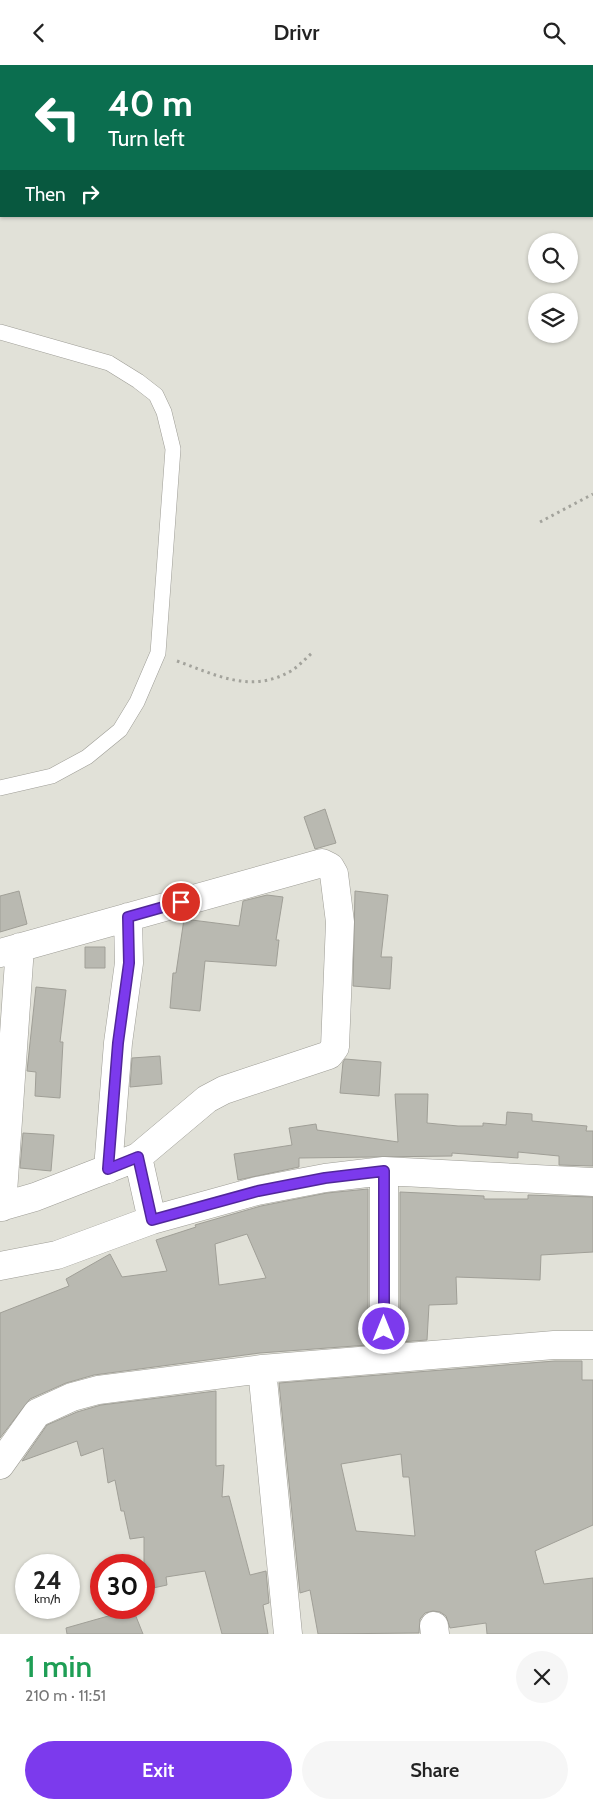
<!DOCTYPE html>
<html lang="en">
<head>
<meta charset="utf-8">
<style>
  :root { --surface:#fff; --page:#f6f6f6; --text:#222; --muted:#767676; --accent:#7c3aed }
  body { margin:0; font-family:Cabin,sans-serif; background:var(--page); color:var(--text); height:100vh; display:flex; flex-direction:column; font-size:19px; white-space:nowrap }
  * { box-sizing:border-box; margin:0 }
  p { font-size:16px; color:var(--muted) }
  .icon { flex:none; width:28px; height:28px; fill:none; stroke:currentColor; stroke-width:2; stroke-linecap:round; stroke-linejoin:round }
  .map { position:relative; height:1569px; overflow:hidden }
  .panel { display:flex; flex-direction:column; background:var(--surface); flex:1 }
  .panel>* { flex:none }
  .top-card { position:absolute; left:0px; top:0px; width:594px; height:152px; box-shadow:0 1px 4px #0004; background:#0b6e4f; color:#fff; overflow:hidden }
  .buttons { position:absolute; left:528px; top:168px; display:grid; gap:10px }
  .buttons a { display:grid; place-items:center; width:50px; height:50px; border-radius:50%; background:var(--surface); box-shadow:0 1px 4px #0004; font-size:25px }
  .speed { position:absolute; left:15px; top:1489px; display:flex; gap:10px; font-size:25px; font-weight:700; text-align:center }
  .speed>* { display:grid; place-content:center; width:65px; height:65px; border-radius:50%; background:var(--surface); box-shadow:0 1px 4px #0004; line-height:1 }
  .speed small { font-size:12px; font-weight:400 }
  .speed .limit { border:8px solid #d22; background:#fff; color:#111 }
  .pin { position:absolute; display:grid; place-items:center; width:42px; height:42px; color:#fff; margin:-21px; border:2px solid #fff; border-radius:50%; box-shadow:0 1px 5px #0007 }
  .me { position:absolute; width:55px; margin:-28px; rotate:0deg; stroke-linejoin:round; filter:drop-shadow(0 0 4px #0008) }
  .turn { display:flex; align-items:center; gap:18px; height:105px; padding:0 25px; font-size:22px }
  .turn .icon { width:65px; height:65px; stroke-width:2.5 }
  .turn b { display:block; font-size:35px; line-height:42px }
  .then { display:flex; align-items:center; height:48px; padding:0 25px; background:#0003; gap:10px; font-size:19px }
  .round { display:grid; place-items:center; flex:none; width:52px; height:52px; border-radius:26px; background:var(--page) }
  .overview { display:flex; align-items:center; justify-content:space-between; height:85px; padding:0 25px }
  h1 { font-size:30px; font-weight:600; line-height:38px; color:#1e9e55 }
  .button { display:flex; gap:10px; margin-top:auto; padding:10px 25px }
  .button a { flex:1; height:58px; border-radius:30px; background:var(--accent); color:#fff; font-size:20px; font-weight:600; line-height:58px; text-align:center }
  .button a+a { background:var(--page); color:var(--text) }
  header { display:flex; justify-content:space-between; align-items:center; height:65px; padding:0 25px; background:var(--surface); font-size:22px; font-weight:600 }
  .map>svg:first-child { display:block }
  .building { fill:#b9b9b1; stroke:#a09f97; fill-rule:evenodd }
  .lines { fill:none; stroke-linecap:round; stroke-linejoin:round }
  .lane-casing { stroke:#9e9d96; stroke-width:16 }
  .street-casing { stroke:#9e9d96; stroke-width:29 }
  .path { stroke:#a3a39c; stroke-width:3; stroke-dasharray:2.5 4; stroke-linecap:butt }
  .lane { stroke:#fff; stroke-width:15 }
  .street { stroke:#fff; stroke-width:28 }
  .route-casing { stroke:#51269a; stroke-width:12 }
  .route { stroke:#7c3aed; stroke-width:9 }
</style>
</head>
<body>
<header><svg class="icon" aria-label="back" viewBox="0 0 24 24"><path d="M15 5l-7 7 7 7"/></svg>Drivr<svg class="icon" aria-label="search" viewBox="0 0 24 24"><circle cx="10" cy="10" r="6"/><path d="M15 15l6 6"/></svg></header>
<div class="map">
<svg width="593" height="1569" viewBox="0 0 593 1569">
  <rect width="100%" height="100%" fill="#e1e1d8"/>
  <path class="building" d="M325 744 336 778 315 784 304 752Z
    M19 826 27 859 0 867V831Z
    M355 826 388 830 381 892H392L390 924 353 921Z
    M267 830 283 832 276 875H279L276 901 205 896 200 946 170 943 173 908H176L184 854 239 861 243 836Z
    M85 882H105V903H85Z
    M36 922 66 925 60 977H63L60 1033 35 1031 36 1007 27 1006Z
    M160 991 162 1019 130 1022 132 993Z
    M345 994 381 997 379 1031 340 1028 343 997Z
    M395 1029H428L427 1058 458 1061H483V1058L506 1060 507 1047 532 1049V1056L587 1061 586 1066H593V1101L559 1100V1091L518 1087V1093L452 1088V1091L299 1093V1102L238 1115 234 1089 292 1080 289 1063 316 1059 317 1065 398 1077Z
    M23 1068 54 1070 51 1106 20 1103Z
    M368 1124V1280L260 1288 94 1310 66 1318 30 1334 0 1373V1248L69 1221 66 1214 110 1189 122 1212 167 1206 156 1175 196 1162 195 1160 261 1141 327 1128ZM247 1169 266 1213 219 1220 215 1179Z
    M400 1127 484 1131V1134H528V1130L593 1132V1187L541 1190 540 1215 456 1212 457 1239 429 1240 427 1275 400 1277Z
    M555 1296H582V1315H593V1460L535 1486 544 1519 593 1513V1569H487L486 1558 450 1563 446 1551 440 1547 433 1546 425 1548 420 1554 419 1568 318 1569 310 1525 300 1528 279 1318ZM401 1389 403 1412H409L415 1471 356 1466 341 1399Z
    M216 1326V1401L224 1400 222 1432 229 1431 250 1510 266 1506 269 1538 263 1540 268 1569H222L205 1506 166 1512 167 1520 144 1525V1472L130 1474 124 1446H121L115 1415 108 1418 103 1383 81 1391 77 1376 22 1396 47 1360 77 1347 101 1340Z
    M133 1544 143 1569H67L66 1563Z"/>
  <g class="lines">
    <g class="lane-casing">
      <path id="lane" d="M0 267 109 298 138 316 156 330 164 347 173 384 158 588 137 637 120 665 87 692 52 711 0 723"/>
    </g>
    <g class="street-casing">
      <path id="street" d="M0 888 322 798 330 802 334 809 340 857 335 982 329 990 224 1025 207 1034 138 1092 35 1132 0 1142
        M138 1092 152 1155 257 1126 325 1113 384 1106V1294
        M108 1104 118 978 129 898 128 852
        M384 1106 593 1117
        M2 1142 20 882
        M0 1201 57 1190 152 1155
        M262 1304 288 1569
        M0 1400 37 1348 72 1332 98 1325 262 1304 554 1280H593
        M434 1561 435 1569"/>
    </g>
    <path class="path" d="M299 1 300 0
      M0 90H1
      M540 457 593 429
      M177 596C216 610 251 629 291 606 299 601 305 594 312 588"/>
    <use href="#lane" class="lane"/>
    <use href="#street" class="street"/>
  </g>
  <g class="lines">
    <g class="route-casing">
      <path id="route" d="M181 837 128 852 129 898 118 978 108 1104 138 1092 152 1155 258 1126 325 1113 384 1106V1264"/>
    </g>
    <use href="#route" class="route"/>
  </g>
</svg>
<div class="buttons">
<a><svg class="icon" aria-label="search" viewBox="0 0 24 24"><circle cx="10" cy="10" r="6"/><path d="M15 15l6 6"/></svg></a>
<a><svg class="icon" aria-label="layers" viewBox="0 0 24 24"><path d="M12 4l9 5-9 5-9-5zM3 14l9 5 9-5"/></svg></a>
</div>
<div class="speed"><div>24<small>km/h</small></div><div class="limit">30</div></div>
<div class="pin" style="left:181px;top:837px;background:#d93025"><svg class="icon" aria-label="arrive" viewBox="0 0 24 24"><path d="M6 21V4h12l-3 4 3 4H6"/></svg></div>
<svg class="me" style="left:384px;top:1264px" viewBox="-20 -20 40 40"><circle r="17" fill="#7c3aed" stroke="#fff" stroke-width="3"/><path d="M0-11L8 9 0 5-8 9z" fill="#fff"/></svg>
<div class="top-card">
<div class="turn"><svg class="icon" aria-label="left" viewBox="0 0 24 24"><path d="M17 20v-9H6M10 6l-5 5 5 5"/></svg><div><b>40 m</b>Turn left</div></div>
<div class="then">Then<svg class="icon" aria-label="right" viewBox="0 0 24 24"><path d="M7 20v-9h11M14 6l5 5-5 5"/></svg></div>
</div>
</div>
<section class="panel">
<div class="overview"><div><h1>1 min</h1><p>210 m · 11:51</p></div><a class="round"><svg class="icon" aria-label="close" viewBox="0 0 24 24"><path d="M6 6l12 12M18 6L6 18"/></svg></a></div>
<div class="button"><a>Exit</a><a>Share</a></div>
</section>
</body>
</html>
